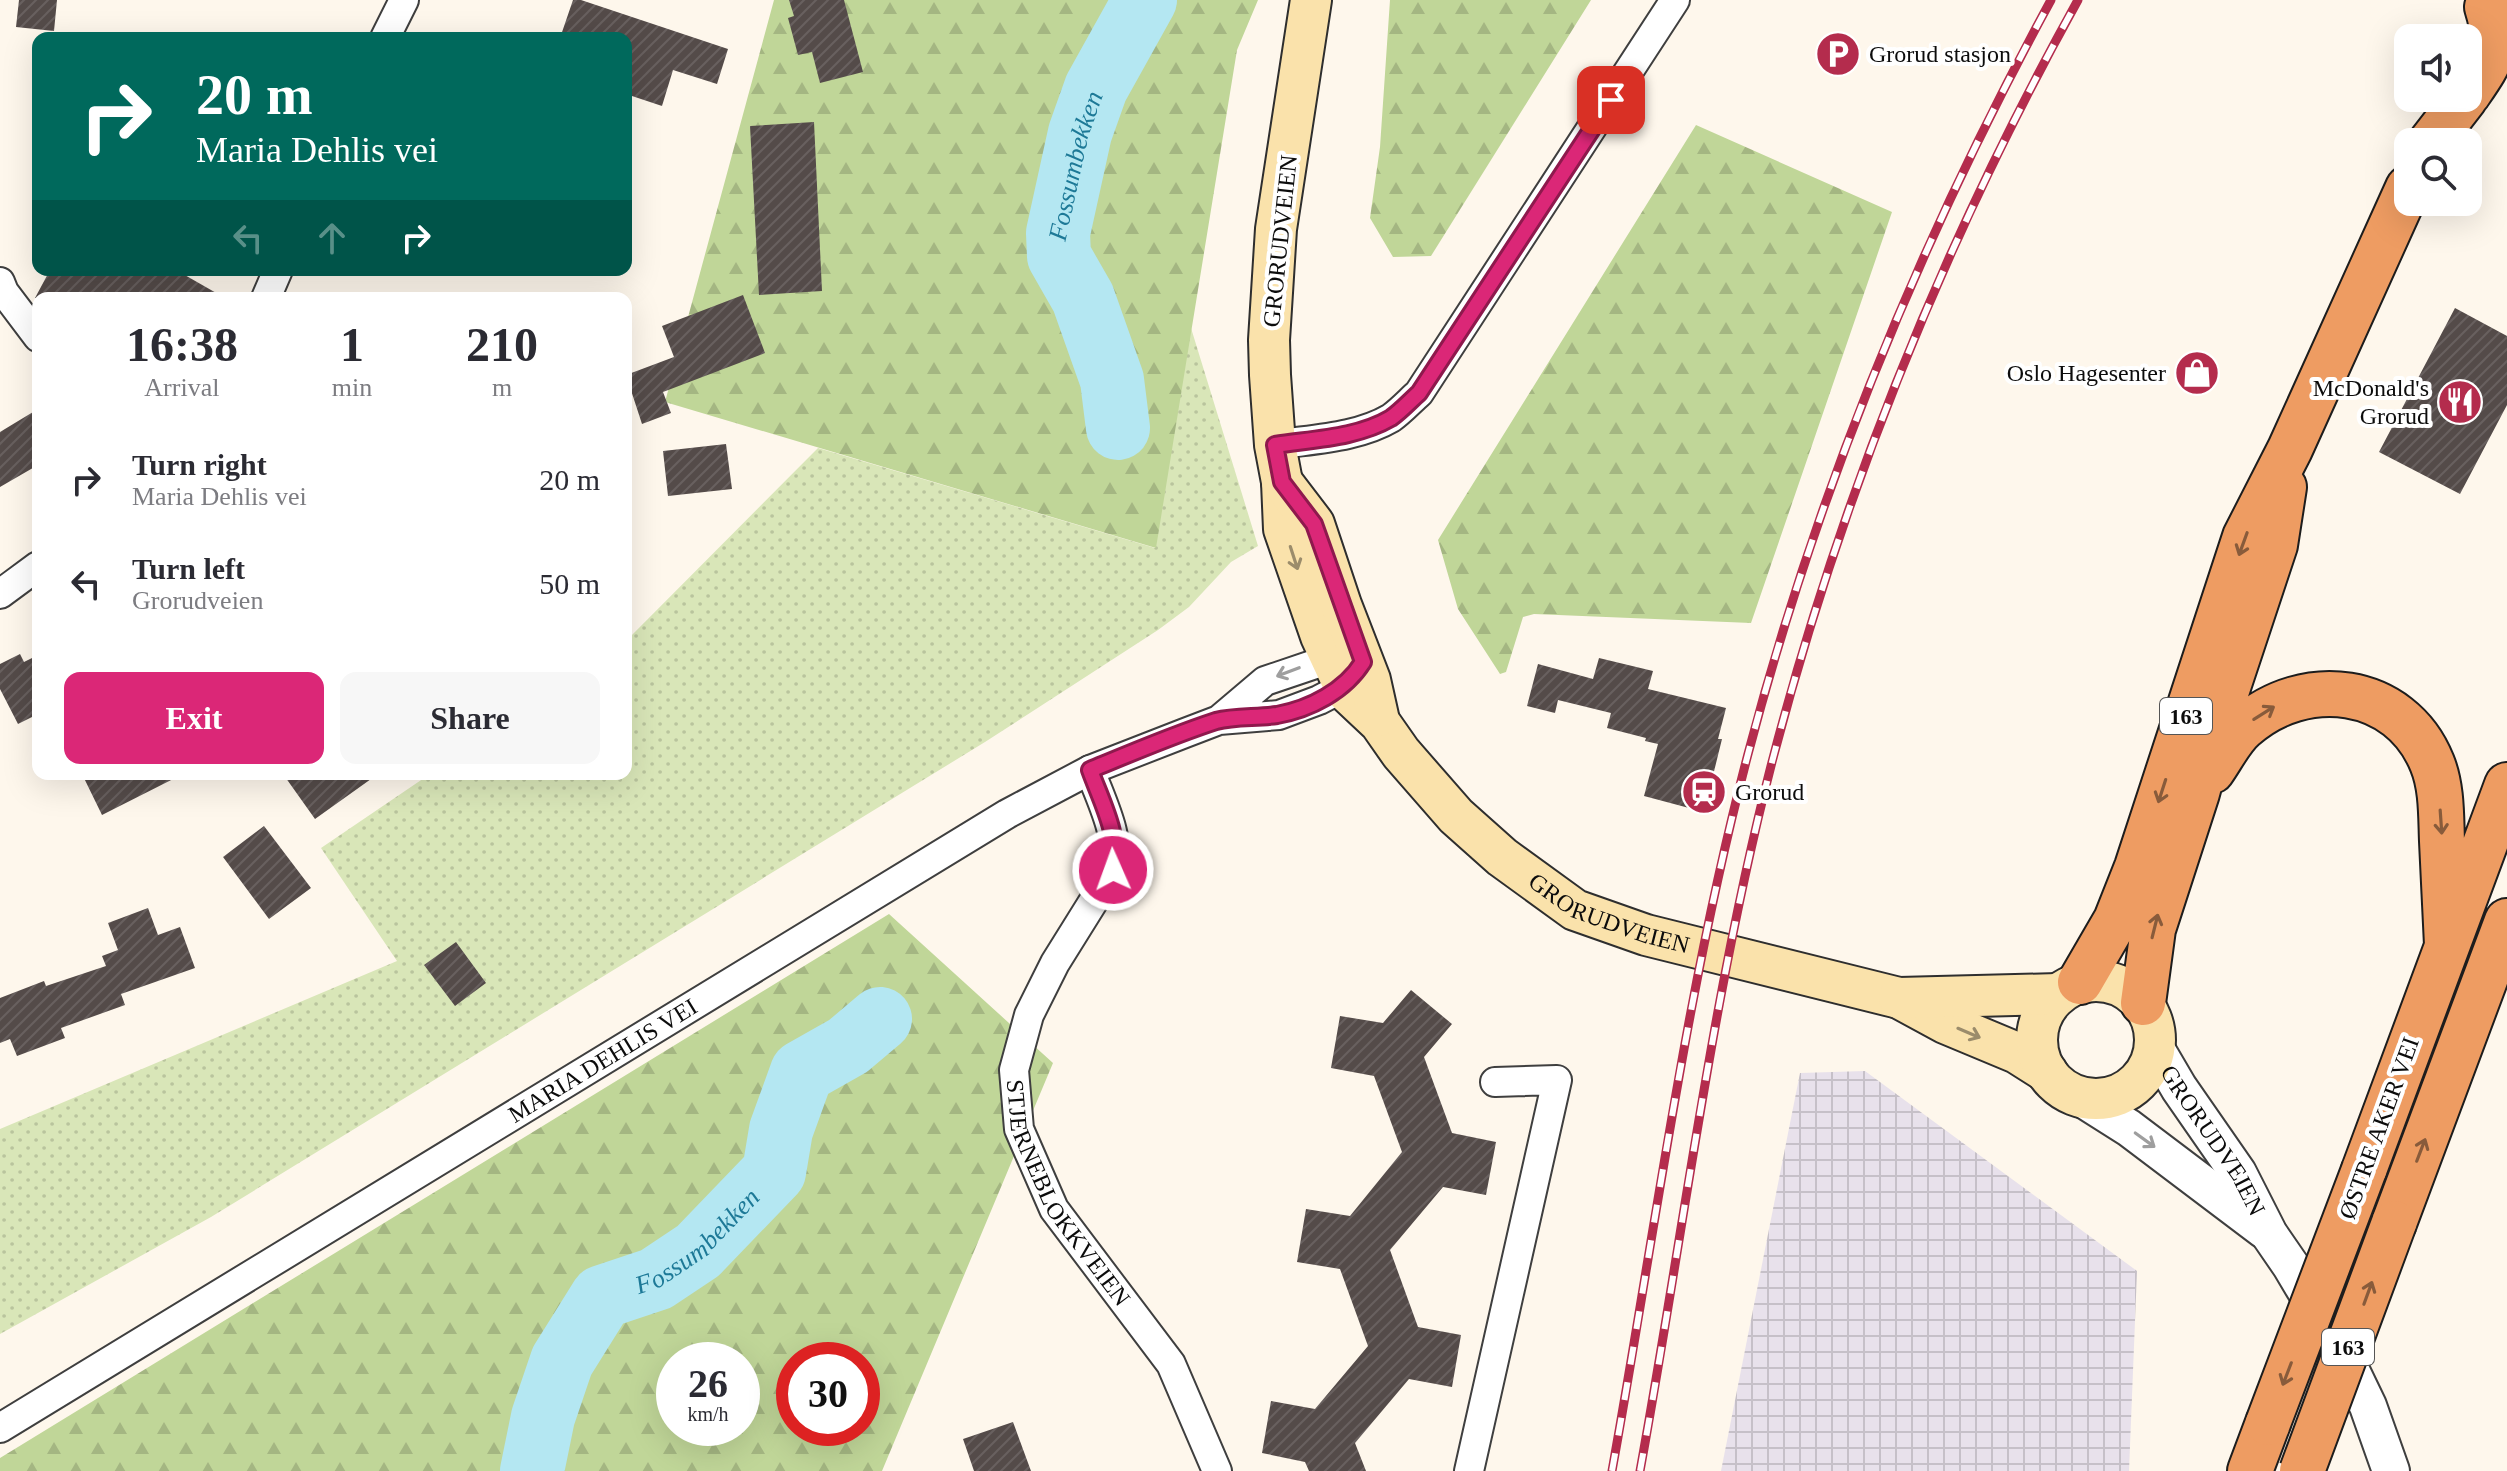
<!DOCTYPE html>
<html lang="en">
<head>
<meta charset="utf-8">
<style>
  :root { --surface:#fff; --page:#f7f7f7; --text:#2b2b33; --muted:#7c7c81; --accent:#db2777 }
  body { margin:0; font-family:"Times New Roman",serif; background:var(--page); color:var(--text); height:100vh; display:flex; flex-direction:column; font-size:30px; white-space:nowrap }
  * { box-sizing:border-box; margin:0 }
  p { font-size:26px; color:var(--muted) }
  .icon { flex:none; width:44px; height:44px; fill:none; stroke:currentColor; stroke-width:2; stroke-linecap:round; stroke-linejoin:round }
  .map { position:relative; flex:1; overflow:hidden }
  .sheet { position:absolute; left:32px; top:292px; width:600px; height:488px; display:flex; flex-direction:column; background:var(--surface); border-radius:16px; box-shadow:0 8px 32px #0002 }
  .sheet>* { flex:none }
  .guide { position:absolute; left:32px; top:32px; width:600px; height:244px; border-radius:16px; box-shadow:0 8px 32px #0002; background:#00695c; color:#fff; overflow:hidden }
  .buttons { position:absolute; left:2394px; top:24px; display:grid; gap:16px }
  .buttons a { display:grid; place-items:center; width:88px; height:88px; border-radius:16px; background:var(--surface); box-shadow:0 8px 32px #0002; font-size:40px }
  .speed { position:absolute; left:656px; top:1342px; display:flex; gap:16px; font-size:40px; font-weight:700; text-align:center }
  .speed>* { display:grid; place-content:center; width:104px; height:104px; border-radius:50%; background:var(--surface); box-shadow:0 8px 32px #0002; line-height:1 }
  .speed small { font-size:20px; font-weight:400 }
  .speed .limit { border:12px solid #d22; background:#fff; color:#111 }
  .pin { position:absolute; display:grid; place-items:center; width:68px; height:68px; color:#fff; margin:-34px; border-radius:16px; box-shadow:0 4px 12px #0006 }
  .me { position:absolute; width:88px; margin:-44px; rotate:358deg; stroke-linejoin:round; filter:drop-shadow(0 0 6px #0008) }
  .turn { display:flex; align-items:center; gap:28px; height:168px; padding:0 32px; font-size:36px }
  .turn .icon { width:104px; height:104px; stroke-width:2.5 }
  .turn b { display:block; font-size:56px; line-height:68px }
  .lanes { display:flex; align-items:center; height:76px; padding:0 32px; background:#0003; justify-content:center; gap:40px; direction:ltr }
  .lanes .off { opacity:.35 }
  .eta { display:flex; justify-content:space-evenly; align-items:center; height:136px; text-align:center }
  .eta b { font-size:48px; font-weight:700; line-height:56px }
  .action { display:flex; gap:16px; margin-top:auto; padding:16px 32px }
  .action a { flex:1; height:92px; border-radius:16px; background:var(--accent); color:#fff; font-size:32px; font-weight:700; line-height:92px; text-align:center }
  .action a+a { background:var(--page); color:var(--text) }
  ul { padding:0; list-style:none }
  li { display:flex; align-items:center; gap:24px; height:104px; padding:0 32px }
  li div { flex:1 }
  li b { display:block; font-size:30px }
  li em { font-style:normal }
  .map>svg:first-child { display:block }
  .industrial { fill:url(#industrial-grid) }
  .grass { fill:url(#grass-dots) }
  .forest { fill:url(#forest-firs); fill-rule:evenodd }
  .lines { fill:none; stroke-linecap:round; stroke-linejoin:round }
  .river { stroke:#b4e7f2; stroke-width:64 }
  .building { fill:url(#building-hatch) }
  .minor-casing { stroke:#3f3f3f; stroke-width:32 }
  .tertiary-casing { stroke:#3f3f3f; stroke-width:40 }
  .secondary-casing { stroke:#2e2e2e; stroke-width:44 }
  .trunk-casing { stroke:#1d1d1d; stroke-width:48 }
  .minor { stroke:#fff; stroke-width:28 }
  .tertiary { stroke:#fff; stroke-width:36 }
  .secondary { stroke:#fae2ab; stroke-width:40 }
  .trunk { stroke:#ee9c62; stroke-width:44 }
  .rail-casing { stroke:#b42c4d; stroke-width:9 }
  .rail { stroke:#fff; stroke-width:6; stroke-dasharray:18; stroke-linecap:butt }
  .trunk-bridge-casing { stroke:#1d1d1d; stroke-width:48; stroke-linecap:butt }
  .trunk-bridge { stroke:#ee9c62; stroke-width:44 }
  .oneway { stroke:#885b3b }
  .oneway2 { stroke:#9b8c6b }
  .oneway3 { stroke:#9e9e9e }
  .route-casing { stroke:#8e194d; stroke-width:20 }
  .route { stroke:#db2777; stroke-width:14 }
  .labels { text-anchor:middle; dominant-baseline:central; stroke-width:8; stroke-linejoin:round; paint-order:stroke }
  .shield { fill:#fff; stroke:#555; stroke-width:2 }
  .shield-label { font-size:22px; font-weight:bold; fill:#0c0c0c }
  .poi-label { font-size:24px; fill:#0c0c0c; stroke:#fff; text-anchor:start }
  .street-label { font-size:24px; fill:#0c0c0c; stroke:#fff }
  .water-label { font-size:26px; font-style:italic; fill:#1d7997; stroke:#fff }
</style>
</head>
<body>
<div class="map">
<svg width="2507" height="1471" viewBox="0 0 2507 1471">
  <defs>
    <pattern id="industrial-grid" width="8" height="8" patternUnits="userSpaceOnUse" patternTransform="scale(2)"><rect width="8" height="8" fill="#e8e1eb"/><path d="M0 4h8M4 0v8" fill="none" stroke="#c6c0c8"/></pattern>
    <pattern id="grass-dots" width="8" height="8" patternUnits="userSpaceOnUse" patternTransform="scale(2)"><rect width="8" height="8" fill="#d9e6b8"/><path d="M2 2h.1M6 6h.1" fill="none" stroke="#b9c49d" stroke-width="1.8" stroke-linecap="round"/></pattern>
    <pattern id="forest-firs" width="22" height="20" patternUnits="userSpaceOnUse" patternTransform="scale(2)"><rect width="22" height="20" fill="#c0d698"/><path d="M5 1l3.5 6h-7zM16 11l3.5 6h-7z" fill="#a4b682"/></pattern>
    <pattern id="building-hatch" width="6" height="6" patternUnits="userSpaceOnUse" patternTransform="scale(2)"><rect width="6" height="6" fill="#544b49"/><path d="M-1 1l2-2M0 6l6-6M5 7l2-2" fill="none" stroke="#68605f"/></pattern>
  </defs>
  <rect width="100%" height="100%" fill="#fef7ec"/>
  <path class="industrial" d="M1865 1071 2137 1271 2129 1471H1721L1800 1073Z"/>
  <path class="grass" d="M1191 328 1258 546 1231 562 1189 607 1158 630 985 742 211 1217 0 1334V1129L397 961 321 848 430 774H626V641L818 448 1155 548Z"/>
  <path class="forest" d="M774 0H1258L1237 50 1156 548 665 402Z
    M1390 0H1591L1431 256 1393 257 1370 218 1380 147Z
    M1696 125 1892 212 1751 623 1534 614 1523 617 1506 672 1500 674 1458 609 1438 540Z
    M889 914 1053 1063 882 1471H0V1458ZM674 1360H742V1428H674ZM794 1360H862V1428H794Z"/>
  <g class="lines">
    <g class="river">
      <path id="s1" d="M1118 428 1112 380 1083 298 1059 256 1058 233 1080 133 1096 88 1145 0"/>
      <path id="s2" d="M532 1471 543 1417 562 1361 602 1297 656 1279 698 1251 774 1172 781 1130 802 1072 848 1046 880 1019"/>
    </g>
  </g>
  <path class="building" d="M19 0H57L54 31 16 27Z
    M573 0H581L728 49 717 84 673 70 662 106 626 94V38H560Z
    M789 0H844L863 72 820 83 812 52 798 55 788 18 794 16Z
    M814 122 822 291 759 295 750 126Z
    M50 270H176L225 298H35Z
    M743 295 765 353 663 392 671 413 642 424 626 375 674 357 662 326Z
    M2455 308 2507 336V405L2460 494 2379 452Z
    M38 409V465L0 487V432Z
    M726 444 732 489 668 496 663 451Z
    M20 654 24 662 38 655V714L18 724 0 689V664Z
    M1599 658 1653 671 1648 689 1726 708 1718 739H1722L1704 812 1644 796 1658 744 1645 741 1646 738 1607 728 1611 713 1558 700 1555 713 1527 706 1538 664 1593 679Z
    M82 774H183L102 815Z
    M283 774H378L315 819Z
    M264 826 311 888 269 919 223 857Z
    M148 908 158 935 180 927 195 968 121 994 125 1005 61 1028 65 1038 17 1056 10 1039 0 1043V998L44 981 46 986 106 966 102 956 118 950 108 923Z
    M456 942 486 983 455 1006 424 965Z
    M1411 990 1452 1024 1424 1057 1452 1133 1496 1142 1486 1195 1443 1187 1390 1250 1418 1327 1461 1335 1452 1387 1409 1379 1355 1443 1366 1471H1309L1305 1462 1262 1453 1271 1401 1315 1409 1368 1346 1340 1269 1297 1262 1306 1209 1350 1216 1402 1152 1374 1076 1331 1068 1340 1016 1383 1023Z
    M1013 1422 1031 1471H974L963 1439Z"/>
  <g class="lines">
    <g class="minor-casing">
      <g id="minor">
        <path d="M385 38 404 0"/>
        <path d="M0 282 4 292 38 337"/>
        <path d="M266 298 278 270"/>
        <path d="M1275 445C1313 439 1357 438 1391 418 1401 411 1410 401 1419 393L1675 0"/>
        <path d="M0 594 38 566"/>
        <path id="s3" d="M1090 770C1101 801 1121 837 1113 870L1055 963 1029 1015 1014 1070 1019 1129 1054 1209 1171 1364 1217 1471"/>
        <path id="s4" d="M0 1428 1007 814 1090 770 1185 733 1219 720 1279 715 1319 700 1344 687 1363 662 1345 657 1330 659 1265 681 1219 720"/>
        <path d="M1469 1471 1557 1080 1495 1082"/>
      </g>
    </g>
    <g class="tertiary-casing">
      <g id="tertiary">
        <path id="s5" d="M2155 1047 2179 1088 2238 1173 2269 1234 2291 1266 2342 1352 2368 1406 2391 1471"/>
        <path d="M2080 1097 2129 1128 2264 1230"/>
      </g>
    </g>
    <g class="secondary-casing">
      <g id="secondary">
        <path id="s6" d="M1311 0 1276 229 1269 340 1270 375 1275 445 1282 482 1284 529 1321 636 1347 692 1380 723 1401 753 1456 816 1502 857 1575 910 1646 935 1899 998 1945 1023 2017 1053 2047 1072"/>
        <path d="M1282 482 1314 524 1341 605 1370 680 1378 716"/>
        <circle cx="2096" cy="1040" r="59"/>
        <path d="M1899 998 2058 994"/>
      </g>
    </g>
    <g class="trunk-casing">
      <path id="trunk" d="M2468 94C2492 59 2500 49 2487 7
        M2431 142 2465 98
        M2212 771C2222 757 2231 738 2244 727 2304 674 2400 684 2432 763 2442 787 2441 816 2442 841 2444 876 2445 910 2447 945
        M2080 982 2116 920 2137 867 2245 537 2290 449 2408 188
        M2143 1003 2153 929 2197 793 2216 723 2275 545 2284 487
        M2364 1170 2507 785
        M2394 1223 2507 921
        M2250 1471 2268 1423"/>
    </g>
    <use href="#minor" class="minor"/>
    <use href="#tertiary" class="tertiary"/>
    <use href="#secondary" class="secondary"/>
    <use href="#trunk" class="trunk"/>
    <g class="rail-casing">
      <path id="rail" d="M1612 1471C1655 1232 1686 990 1748 754 1817 491 1921 239 2051 0
        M1640 1471C1683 1235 1712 995 1772 762 1841 496 1945 240 2078 0"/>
    </g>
    <use href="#rail" class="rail"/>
    <g class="trunk-bridge-casing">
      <path id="trunk-bridge" d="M2268 1423 2364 1170
        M2302 1471 2394 1223"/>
    </g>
    <use href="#trunk-bridge" class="trunk-bridge"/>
  </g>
  <defs><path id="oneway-shaft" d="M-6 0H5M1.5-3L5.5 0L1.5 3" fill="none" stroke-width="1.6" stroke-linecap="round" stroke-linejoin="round" transform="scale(2)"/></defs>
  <g class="oneway">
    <use href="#oneway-shaft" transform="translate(2243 544) rotate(110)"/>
    <use href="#oneway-shaft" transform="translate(2264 713) rotate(-32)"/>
    <use href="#oneway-shaft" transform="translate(2162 791) rotate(108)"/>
    <use href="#oneway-shaft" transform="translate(2441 822) rotate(86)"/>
    <use href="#oneway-shaft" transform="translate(2155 926) rotate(-76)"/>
    <use href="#oneway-shaft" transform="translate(2421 1150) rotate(-69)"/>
    <use href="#oneway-shaft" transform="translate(2368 1293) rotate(-70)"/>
    <use href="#oneway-shaft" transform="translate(2287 1374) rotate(111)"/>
  </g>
  <g class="oneway2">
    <use href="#oneway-shaft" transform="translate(1294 558) rotate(72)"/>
    <use href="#oneway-shaft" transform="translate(1969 1033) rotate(23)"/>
  </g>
  <g class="oneway3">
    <use href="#oneway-shaft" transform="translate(1288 672) rotate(159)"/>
    <use href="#oneway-shaft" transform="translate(2145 1140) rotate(36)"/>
  </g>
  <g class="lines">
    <g class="route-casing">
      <path id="route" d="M1113 870C1121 837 1101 801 1090 770 1131 753 1173 735 1216 721 1235 716 1257 718 1277 715 1310 709 1345 691 1363 662L1314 524 1282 482 1275 445C1313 439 1357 438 1391 418 1401 411 1410 401 1419 393L1611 100"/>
    </g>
    <use href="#route" class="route"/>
  </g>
  <defs>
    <g id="parking-disc" transform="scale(2.3)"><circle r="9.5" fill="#b42c4d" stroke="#fff"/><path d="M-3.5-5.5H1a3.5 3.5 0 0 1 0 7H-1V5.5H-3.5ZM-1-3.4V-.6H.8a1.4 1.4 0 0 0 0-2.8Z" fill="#fff"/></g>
    <g id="shop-disc" transform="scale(2.3)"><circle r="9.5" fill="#b42c4d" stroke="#fff"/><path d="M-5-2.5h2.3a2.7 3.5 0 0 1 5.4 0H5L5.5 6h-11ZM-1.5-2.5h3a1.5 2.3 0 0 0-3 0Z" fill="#fff"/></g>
    <g id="restaurant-disc" transform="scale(2.3)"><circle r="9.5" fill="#b42c4d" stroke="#fff"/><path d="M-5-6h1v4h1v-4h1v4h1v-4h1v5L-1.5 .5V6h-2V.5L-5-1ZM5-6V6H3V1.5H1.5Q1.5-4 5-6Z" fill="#fff"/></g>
    <g id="station-disc" transform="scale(2.3)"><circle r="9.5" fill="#b42c4d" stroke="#fff"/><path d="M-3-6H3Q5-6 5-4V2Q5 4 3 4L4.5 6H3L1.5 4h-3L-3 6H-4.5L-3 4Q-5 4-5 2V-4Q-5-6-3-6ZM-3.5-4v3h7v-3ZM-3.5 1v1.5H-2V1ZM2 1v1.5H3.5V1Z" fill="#fff"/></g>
  </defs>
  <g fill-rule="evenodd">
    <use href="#parking-disc" x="1838" y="54"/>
    <use href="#shop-disc" x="2197" y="373"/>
    <use href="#restaurant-disc" x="2460" y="402"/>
    <use href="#station-disc" x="1704" y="792"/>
  </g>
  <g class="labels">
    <g class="shield">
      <rect x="2160" y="698" width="52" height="36" rx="6"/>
      <rect x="2322" y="1329" width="52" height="36" rx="6"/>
    </g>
    <g class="shield-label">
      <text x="2186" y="716">163</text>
      <text x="2348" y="1347">163</text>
    </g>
    <g class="poi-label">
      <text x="1869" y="54">Grorud stasjon</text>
      <text x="2166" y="373" text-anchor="end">Oslo Hagesenter</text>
      <text x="2429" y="388" text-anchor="end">McDonald's<tspan x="2429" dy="28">Grorud</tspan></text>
      <text x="1735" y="792">Grorud</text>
    </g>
    <g class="street-label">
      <text transform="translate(1280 241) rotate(-84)">GRORUDVEIEN</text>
      <text stroke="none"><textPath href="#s6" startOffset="1058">GRORUDVEIEN</textPath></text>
      <text stroke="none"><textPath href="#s4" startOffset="706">MARIA DEHLIS VEI</textPath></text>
      <text transform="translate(2379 1128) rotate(-70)">ØSTRE AKER VEI</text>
      <text stroke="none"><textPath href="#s5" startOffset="110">GRORUDVEIEN</textPath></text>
      <text stroke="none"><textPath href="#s3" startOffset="466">STJERNEBLOKKVEIEN</textPath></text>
    </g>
    <g class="water-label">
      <text stroke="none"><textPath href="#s1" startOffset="276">Fossumbekken</textPath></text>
      <text stroke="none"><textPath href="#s2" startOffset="302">Fossumbekken</textPath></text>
    </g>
  </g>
</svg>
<div class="buttons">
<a><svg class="icon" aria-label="sound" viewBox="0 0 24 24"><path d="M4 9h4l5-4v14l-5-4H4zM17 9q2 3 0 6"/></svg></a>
<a><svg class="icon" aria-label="search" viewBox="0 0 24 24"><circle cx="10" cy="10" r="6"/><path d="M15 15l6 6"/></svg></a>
</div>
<div class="speed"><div>26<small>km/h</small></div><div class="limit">30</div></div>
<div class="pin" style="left:1611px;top:100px;background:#d93025"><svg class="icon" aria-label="arrive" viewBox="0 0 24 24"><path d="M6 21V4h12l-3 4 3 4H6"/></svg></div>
<svg class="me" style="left:1113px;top:870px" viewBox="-20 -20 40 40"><circle r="17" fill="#db2777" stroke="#fff" stroke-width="3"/><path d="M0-11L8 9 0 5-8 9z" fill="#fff"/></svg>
<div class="guide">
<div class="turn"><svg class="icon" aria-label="right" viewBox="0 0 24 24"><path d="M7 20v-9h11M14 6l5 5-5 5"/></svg><div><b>20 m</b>Maria Dehlis vei</div></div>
<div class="lanes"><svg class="icon off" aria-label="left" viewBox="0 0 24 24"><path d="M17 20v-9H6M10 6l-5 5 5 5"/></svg><svg class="icon off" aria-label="ahead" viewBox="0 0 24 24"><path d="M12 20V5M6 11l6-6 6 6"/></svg><svg class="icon" aria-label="right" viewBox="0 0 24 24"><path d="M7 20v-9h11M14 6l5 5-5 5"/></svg></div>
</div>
<section class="sheet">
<div class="eta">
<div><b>16:38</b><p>Arrival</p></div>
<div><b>1</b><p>min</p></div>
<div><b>210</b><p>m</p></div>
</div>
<ul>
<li><svg class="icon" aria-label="right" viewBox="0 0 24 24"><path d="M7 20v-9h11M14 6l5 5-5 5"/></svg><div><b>Turn right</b><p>Maria Dehlis vei</p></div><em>20 m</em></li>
<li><svg class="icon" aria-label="left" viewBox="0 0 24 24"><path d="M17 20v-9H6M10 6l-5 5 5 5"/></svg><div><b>Turn left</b><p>Grorudveien</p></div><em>50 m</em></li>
</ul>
<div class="action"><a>Exit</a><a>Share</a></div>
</section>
</div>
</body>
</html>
